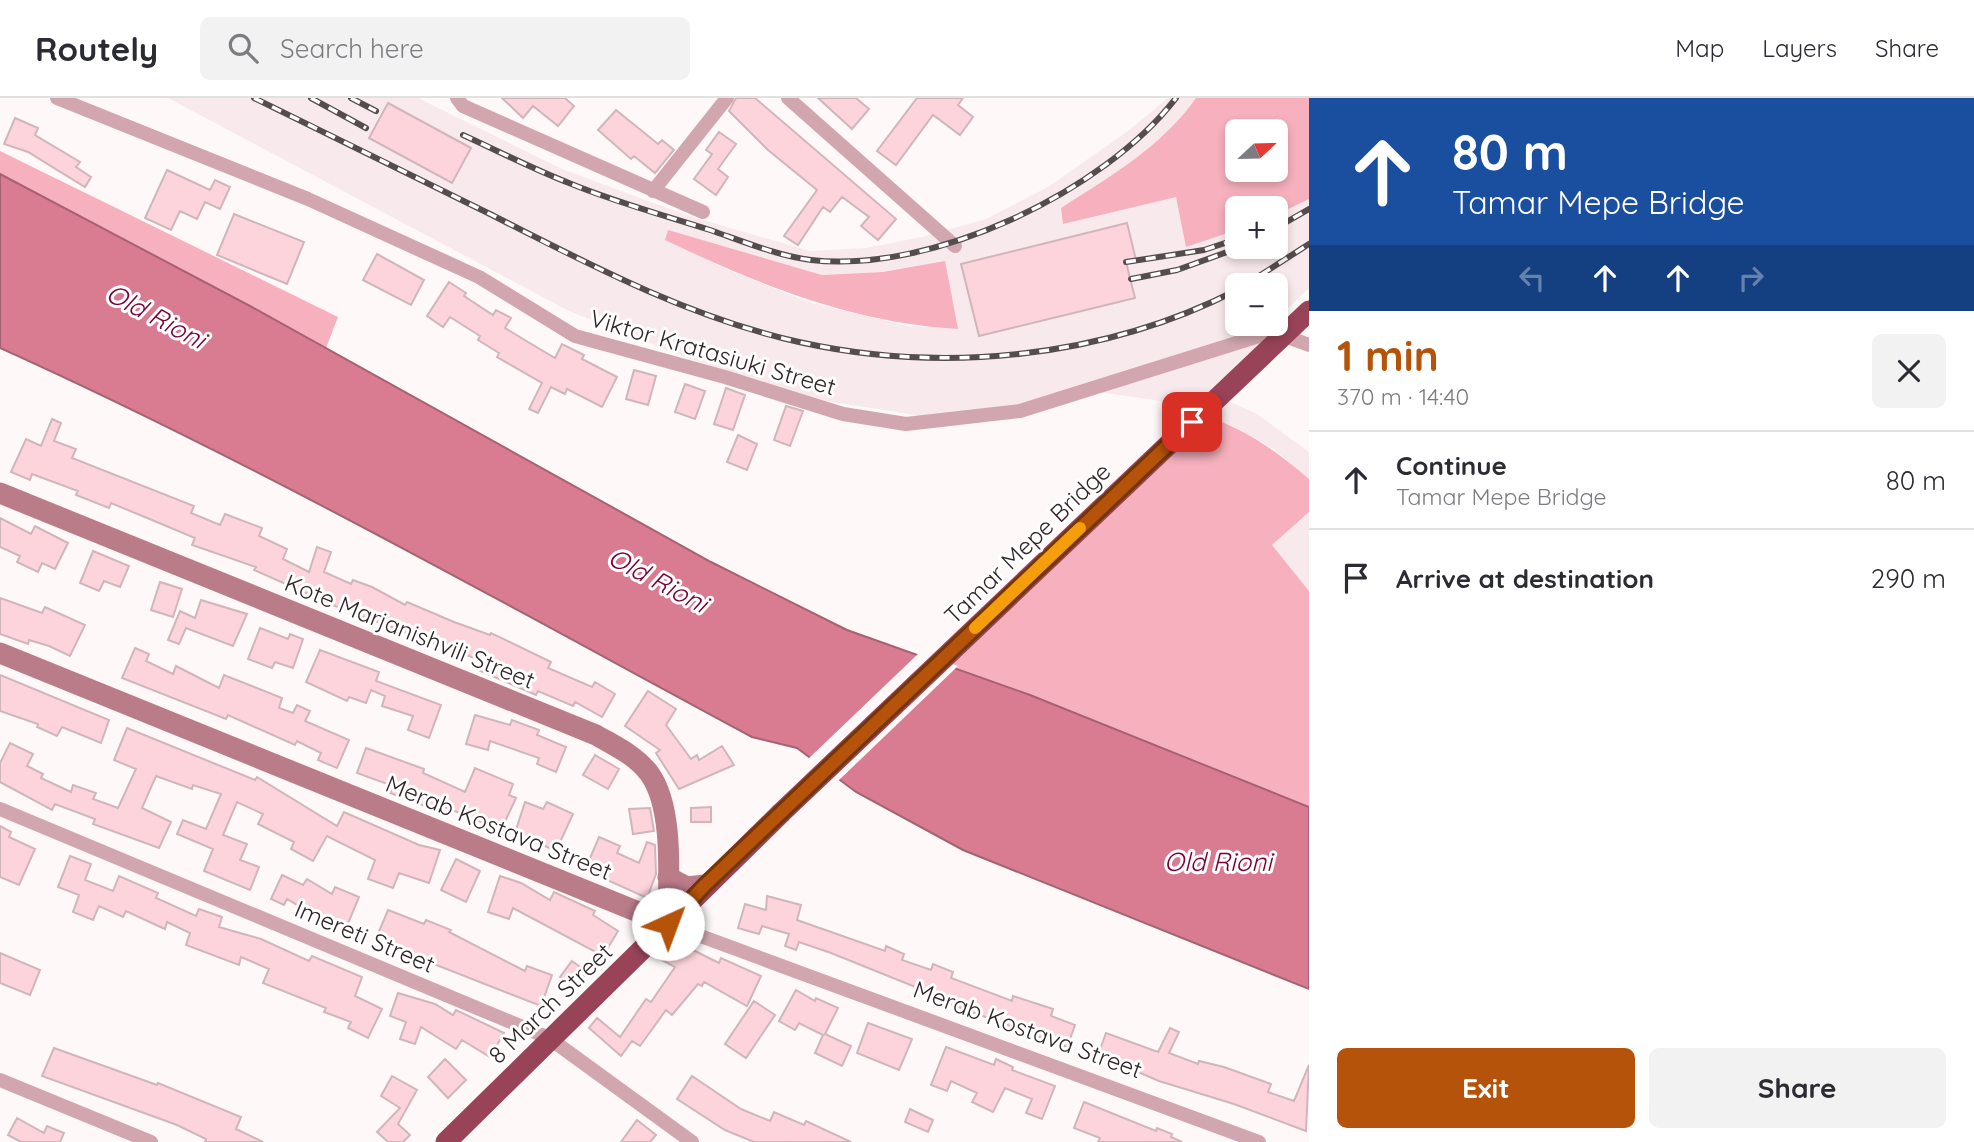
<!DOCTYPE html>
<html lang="en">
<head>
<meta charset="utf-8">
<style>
  :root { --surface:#fff; --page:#f2f2f3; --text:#2b2b33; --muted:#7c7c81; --line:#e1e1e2; --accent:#b45309 }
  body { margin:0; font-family:Quicksand,sans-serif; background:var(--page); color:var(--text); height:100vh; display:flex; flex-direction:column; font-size:26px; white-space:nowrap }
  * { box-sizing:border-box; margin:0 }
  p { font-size:23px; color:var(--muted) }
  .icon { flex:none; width:38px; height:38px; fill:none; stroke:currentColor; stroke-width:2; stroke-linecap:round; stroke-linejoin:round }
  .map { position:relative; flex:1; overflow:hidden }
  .side { display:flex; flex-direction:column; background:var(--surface); width:665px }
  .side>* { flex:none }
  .hud { background:#1a4fa0; color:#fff; overflow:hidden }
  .needle { width:46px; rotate:68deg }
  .tools { position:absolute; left:1225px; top:21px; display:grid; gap:14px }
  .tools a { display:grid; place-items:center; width:63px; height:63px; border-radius:10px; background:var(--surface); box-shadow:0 4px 10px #0003; font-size:35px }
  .pin { position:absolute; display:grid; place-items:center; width:60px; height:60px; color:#fff; margin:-30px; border-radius:14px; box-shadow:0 4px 10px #0006 }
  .me { position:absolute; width:77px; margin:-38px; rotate:43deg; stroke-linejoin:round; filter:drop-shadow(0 0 5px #0008) }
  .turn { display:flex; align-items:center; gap:24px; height:147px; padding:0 28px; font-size:32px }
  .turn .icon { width:91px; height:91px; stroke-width:2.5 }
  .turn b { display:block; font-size:49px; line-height:60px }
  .lanes { display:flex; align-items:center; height:66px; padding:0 28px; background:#0003; justify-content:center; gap:35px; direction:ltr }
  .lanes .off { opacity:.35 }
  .round { display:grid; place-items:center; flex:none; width:74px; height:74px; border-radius:10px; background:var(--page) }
  .head { display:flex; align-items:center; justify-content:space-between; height:119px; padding:0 28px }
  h1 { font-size:42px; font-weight:700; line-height:52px; color:var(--accent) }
  .primary-button { display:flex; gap:14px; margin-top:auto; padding:14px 28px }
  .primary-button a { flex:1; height:80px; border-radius:10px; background:var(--accent); color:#fff; font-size:28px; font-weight:700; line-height:80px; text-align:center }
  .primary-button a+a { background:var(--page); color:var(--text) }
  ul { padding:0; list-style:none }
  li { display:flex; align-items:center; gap:21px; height:98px; padding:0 28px; border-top:2px solid var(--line) }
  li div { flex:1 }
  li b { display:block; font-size:26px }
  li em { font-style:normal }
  header { display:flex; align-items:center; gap:42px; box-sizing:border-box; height:98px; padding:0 35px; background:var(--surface); border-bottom:2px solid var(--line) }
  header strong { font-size:33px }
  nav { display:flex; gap:38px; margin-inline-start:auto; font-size:24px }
  .search { width:490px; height:63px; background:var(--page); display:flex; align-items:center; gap:18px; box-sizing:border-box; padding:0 24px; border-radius:10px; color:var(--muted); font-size:26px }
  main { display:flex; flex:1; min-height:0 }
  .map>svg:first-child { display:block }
  .built { fill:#f8e9ec; fill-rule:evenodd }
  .green { fill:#f6b0be; fill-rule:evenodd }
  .water { fill:#d97c91; stroke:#a66272; stroke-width:2 }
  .pier { fill:#fef8f9 }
  .building { fill:#fed4dc; stroke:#d0b6bb; stroke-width:2 }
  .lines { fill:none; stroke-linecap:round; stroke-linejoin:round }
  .street { stroke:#d2a6ae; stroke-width:14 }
  .secondary { stroke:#bb7c8a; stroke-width:21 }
  .highway { stroke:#994359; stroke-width:21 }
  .rail-casing { stroke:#554c4e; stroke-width:6 }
  .rail { stroke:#fff; stroke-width:3.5; stroke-dasharray:10; stroke-linecap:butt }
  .highway-bridge { stroke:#994359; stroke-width:21 }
  .route-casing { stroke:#753606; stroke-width:18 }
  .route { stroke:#b45309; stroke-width:12 }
  .slow { stroke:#f59e0b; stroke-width:12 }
  .labels { text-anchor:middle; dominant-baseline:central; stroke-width:6; stroke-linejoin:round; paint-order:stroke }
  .street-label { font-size:24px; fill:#302628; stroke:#fff }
  .water-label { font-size:26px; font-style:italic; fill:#790234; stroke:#fff }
</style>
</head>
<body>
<header>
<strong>Routely</strong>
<div class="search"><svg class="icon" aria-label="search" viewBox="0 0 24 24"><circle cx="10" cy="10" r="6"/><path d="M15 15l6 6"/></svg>Search here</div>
<nav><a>Map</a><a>Layers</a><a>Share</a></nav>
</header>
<main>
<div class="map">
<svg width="1309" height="1044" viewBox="0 0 1309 1044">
  <rect width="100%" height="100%" fill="#fef8f9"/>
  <path class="built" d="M168 0H418L562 71 686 117 810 153 866 150 922 139 986 121 1048 89 1128 33 1168 0H1196L1179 25 1143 56 1061 110 1064 126 1176 98 1187 149 1237 132V149H1276V117L1309 101V190L1276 222V187H1237V226H1272L1260 237 1279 236 1228 303 1257 316 1309 354V381L1274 351 1233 328 1161 303 1091 293 1028 306 922 318 826 303 690 261 569 213ZM668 133 822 177 883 174 958 231 907 228 808 204 726 171 666 142Z
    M1309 414V493L1272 447Z"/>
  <path class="green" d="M1196 0H1309V101L1276 117V110H1237V132L1186 149 1176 99 1063 126 1061 110C1110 78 1162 49 1196 0ZM1276 33V72H1237V33Z
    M0 53 338 219 326 250 0 76Z
    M668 132 822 177 883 174 945 163 958 231C853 225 759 187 665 142Z
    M1209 319C1248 333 1278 354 1309 381V414L1272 447 1309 493V709L1030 597 942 566Z"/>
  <path class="water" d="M0 76 250 208 711 464 847 532 1030 597 1309 709V891L963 752 856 694 797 650 752 639C503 505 257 366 0 250Z"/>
  <path class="pier" d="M920 554 958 568 837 684 807 662Z"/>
  <path class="building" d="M502 0H565L574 8 558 28 533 8 523 20Z
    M736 0H755L896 121 878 142 861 128 869 119 842 99 830 114 823 109 798 147 784 138 817 92 768 52 729 13Z
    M818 0H856L869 11 852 31Z
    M917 0H963L958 7 973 19 960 37 933 17 896 67 877 53Z
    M388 5 471 50 452 85 369 40Z
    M616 12 658 46 662 42 674 52 655 75 634 58 631 61 598 32Z
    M15 20 38 30 35 37 80 64 76 69 91 79 85 89 28 54 4 46Z
    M719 34 736 46 718 71 728 79 716 97 694 81 712 56 706 52Z
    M167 72 210 92 215 82 230 89 220 111 205 104 197 121 180 113 171 132 145 120Z
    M234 116 304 144 287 186 217 157Z
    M1127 125 1136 162 1126 164 1135 200 979 238 961 166Z
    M377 156 424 182 411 207 363 182Z
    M449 184 466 195 464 198 493 217 496 212 511 220 505 230 528 244 555 260 562 246 584 257 582 261 617 279 602 309 567 291 565 296 551 289 538 315 529 311 542 285 497 259 499 255 478 242 480 238 450 219 443 229 427 218Z
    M634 272 656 278 648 307 626 301Z
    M685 286 705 293 695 321 675 314Z
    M726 290 745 297 733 332 714 326Z
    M786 308 803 313 790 348 774 342Z
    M52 321 61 325 54 343 76 351 72 360 194 408 191 415 220 427 225 416 262 430 259 438 287 451 283 461 309 474 317 449 331 454 324 474 351 486 353 482 372 489 405 507 407 504 454 524 490 537 491 535 551 564 548 570 592 589 595 584 615 596 602 619 575 604 573 608 538 593 536 597 476 571 480 562 342 511 254 472 256 469 192 447 195 440 164 427 111 405 109 410 76 397 78 393 32 376 30 382 11 374 26 341 41 348Z
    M738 337 757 346 747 372 727 364Z
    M0 420 31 436 35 428 68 445 55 471 42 465 38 474 17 464 20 458 0 449Z
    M93 453 129 468 120 489 104 483 99 493 80 485Z
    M160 484 182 491 173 519 151 512Z
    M0 500 42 515 45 509 85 527 70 558 49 548 29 542 28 546 0 536Z
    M201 502 247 516 233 548 186 530 179 546 168 542 180 513 195 520Z
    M260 530 288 541 290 536 303 541 293 570 275 564 272 570 248 561Z
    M135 550 149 556 146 563 173 576 176 568 219 590 224 577 282 600 279 610 293 615 297 607 310 613 305 623 349 642 337 670 318 662 321 655 297 643 295 647 228 617 226 621 122 580Z
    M320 552 379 574 376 583 441 607 429 640 408 632 413 618 382 608 385 598 371 592 366 605 349 599 347 603 306 584Z
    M0 577 109 622 101 645 62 629 57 638 37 629 38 626 0 613Z
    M648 593 676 611 666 627 691 661 697 657 699 662 722 648 734 667 679 691 656 655 660 652 625 628Z
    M475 617 510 627 512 622 539 632 537 637 566 649 556 674 537 666 539 660 490 643 488 652 466 646Z
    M127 630 255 682 257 679 337 728 344 714 419 747 440 752 429 785 399 775 393 790 368 781 375 762 327 738 313 763 291 751 294 744 258 726 263 716 237 704 223 737 247 746 240 762 259 769 250 792 204 773 213 751 177 736 183 722 206 731 221 696 193 687 192 691 156 678 142 710 171 724 159 750 93 726 95 721 55 706 52 712 0 684V665L10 645 33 656 27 668 43 676 41 680 71 694 73 687 96 695 93 701 118 710 136 671 114 662Z
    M366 650 424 671 423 675 465 694 475 670 513 686 509 697 516 700 501 732 440 707 438 713 390 695 393 688 357 675Z
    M595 657 619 671 608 691 583 677Z
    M525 704 543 711 547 704 573 716 556 753 515 735Z
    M711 709V724H691V710Z
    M650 710 654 733 633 736 629 711Z
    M0 728 11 734 9 739 35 751 19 787 0 779Z
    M599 739 620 748 617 755 639 765 647 744 655 747 656 776 647 800 585 772Z
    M70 758 91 766 85 782 113 793 119 778 158 795 156 800 196 818 199 811 222 819 219 829 261 841 309 863 312 858 362 879 355 898 382 911 368 940 348 930 351 924 324 914 326 910 263 885 269 871 241 859 239 867 186 847 190 835 167 824 165 831 126 813 123 819 99 808 93 822 73 814 79 797 58 789Z
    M456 761 480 773 466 804 441 792Z
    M282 777 303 787 307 781 332 796 335 789 359 799 347 828 307 813 287 801 284 807 271 801Z
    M500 778 521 785 550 802 554 794 595 813 593 817 618 833 603 858 513 810 509 821 488 814Z
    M767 798 801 807 797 822 885 853 886 848 904 856 902 862 931 872 933 866 953 874 951 880 1012 903 1013 898 1053 911 1051 918 1075 927 1067 949 942 903 922 894 923 892 831 855 799 844 796 852 785 848 789 836 762 828 759 836 738 830 745 806 766 812Z
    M388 812 424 826 426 822 451 832 449 834 525 873 527 868 552 877 541 908 375 843Z
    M671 841 719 865 721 860 761 878 747 908 704 884 702 888 698 886 672 917 666 912 640 948 632 943 621 958 589 930 597 920 620 939 646 901 651 904 675 869 658 860Z
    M0 855 40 872 30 897 0 885Z
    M572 863 587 874 575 890 560 879Z
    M796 892 815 903 816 900 838 910 825 936 851 948 842 968 815 955 823 937 799 925 795 932 779 923Z
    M398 895 435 906 453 917 456 912 504 935 490 959 462 942 456 951 421 929 415 946 400 941 406 924 390 918Z
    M754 903 775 917 746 960 725 946Z
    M868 925 912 941 899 972 857 955Z
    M1170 930 1179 934 1169 955 1198 966 1199 963 1224 969 1271 986 1268 994 1294 1003 1309 967 1306 1033 1234 1006 1159 983 1098 957 1106 935 1158 954Z
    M946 949 994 967 996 961 1013 969 1012 972 1055 988 1042 1021 1026 1015 1032 1001 1005 990 993 1014 972 1004 977 995 951 983 947 993 931 987Z
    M54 950 157 987 158 985 241 1019 236 1031 263 1044H205L206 1041 177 1027 42 978Z
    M445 961 466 982 448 1000 428 979Z
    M392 978 417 992 398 1026 410 1037 403 1044H388L377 1034 400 1010 381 998Z
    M692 978 741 1011 770 1023 774 1014 804 1027 806 1023 851 1044H754L725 1032 677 1001Z
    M1084 1004 1156 1033 1157 1030 1172 1036 1171 1039 1182 1044H1098L1100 1040 1074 1030Z
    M910 1011 933 1022 928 1034 905 1024Z
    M17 1020 44 1035 47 1028 64 1035 60 1044H21L8 1037Z
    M637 1022 656 1037 650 1044H621Z"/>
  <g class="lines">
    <path class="street" d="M57 0 308 101 479 179 575 238 725 279 843 316 906 326 1020 313 1259 238 1279 236 1309 247
      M457 0 463 8 703 114
      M788 0 955 148
      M653 93 727 0
      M0 711 549 940 692 1044
      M668 826 1259 1044
      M0 982 151 1044"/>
    <path class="secondary" d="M0 395 596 637C615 648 635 657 649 675 675 710 668 784 668 826L0 555
      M668 779 687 789 705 787"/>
    <path class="highway" d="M446 1044 781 715"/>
    <g class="rail-casing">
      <path id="rail" d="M254 0C334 39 413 78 492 117 590 167 691 220 799 244 944 276 1104 260 1237 192
        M311 0 366 30
        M351 0 376 13
        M463 37C498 53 533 71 569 85 615 104 663 117 710 132 742 143 778 158 811 162 931 176 1104 94 1176 0
        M1276 130 1309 111
        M1126 164 1204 152 1237 141
        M1131 181 1177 172 1241 149
        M1245 187 1309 146"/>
    </g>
    <use href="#rail" class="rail"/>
    <path class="highway-bridge" d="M781 715 1309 213"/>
  </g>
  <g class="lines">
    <g class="route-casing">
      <path id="route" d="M668 826 705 787 1192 324"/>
    </g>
    <use href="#route" class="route"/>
    <path class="slow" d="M975 530 1080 430"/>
  </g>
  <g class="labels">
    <g class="street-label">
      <text transform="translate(713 254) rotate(16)">Viktor Kratasiuki Street</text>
      <text transform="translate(1027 445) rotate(-44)">Tamar Mepe Bridge</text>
      <text transform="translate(410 533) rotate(22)">Kote Marjanishvili Street</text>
      <text transform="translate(499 729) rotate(22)">Merab Kostava Street</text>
      <text transform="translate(365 838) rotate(23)">Imereti Street</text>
      <text transform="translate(550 905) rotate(-44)">8 March Street</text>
      <text transform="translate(1028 931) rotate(20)">Merab Kostava Street</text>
    </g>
    <g class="water-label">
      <text transform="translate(156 218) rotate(28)">Old Rioni</text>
      <text transform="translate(658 482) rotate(28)">Old Rioni</text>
      <text x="1218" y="763">Old Rioni</text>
    </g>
  </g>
</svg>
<div class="tools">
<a><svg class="needle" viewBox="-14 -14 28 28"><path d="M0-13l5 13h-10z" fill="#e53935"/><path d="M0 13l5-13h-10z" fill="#7c7c81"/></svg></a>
<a>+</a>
<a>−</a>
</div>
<div class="pin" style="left:1192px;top:324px;background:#d93025"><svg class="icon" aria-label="arrive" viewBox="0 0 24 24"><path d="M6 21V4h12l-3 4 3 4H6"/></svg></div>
<svg class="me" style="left:668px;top:826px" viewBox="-20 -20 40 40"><circle r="19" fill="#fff"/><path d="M0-13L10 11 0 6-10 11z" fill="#b45309"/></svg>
</div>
<section class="side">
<div class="hud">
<div class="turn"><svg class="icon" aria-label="ahead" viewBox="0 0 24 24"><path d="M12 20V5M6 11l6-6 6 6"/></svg><div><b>80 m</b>Tamar Mepe Bridge</div></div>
<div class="lanes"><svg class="icon off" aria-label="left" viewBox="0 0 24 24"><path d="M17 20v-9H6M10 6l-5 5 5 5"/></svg><svg class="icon" aria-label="ahead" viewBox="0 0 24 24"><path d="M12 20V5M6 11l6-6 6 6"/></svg><svg class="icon" aria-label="ahead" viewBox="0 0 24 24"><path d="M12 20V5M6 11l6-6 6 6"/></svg><svg class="icon off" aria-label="right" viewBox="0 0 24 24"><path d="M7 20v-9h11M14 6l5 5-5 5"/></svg></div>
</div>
<div class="head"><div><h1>1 min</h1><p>370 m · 14:40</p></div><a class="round"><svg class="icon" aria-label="close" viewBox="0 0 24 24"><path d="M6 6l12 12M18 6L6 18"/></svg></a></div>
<ul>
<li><svg class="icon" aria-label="ahead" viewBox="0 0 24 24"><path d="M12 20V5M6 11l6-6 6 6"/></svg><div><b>Continue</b><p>Tamar Mepe Bridge</p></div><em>80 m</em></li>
<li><svg class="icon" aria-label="arrive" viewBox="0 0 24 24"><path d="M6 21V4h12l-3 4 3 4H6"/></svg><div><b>Arrive at destination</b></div><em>290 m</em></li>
</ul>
<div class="primary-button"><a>Exit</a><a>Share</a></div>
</section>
</main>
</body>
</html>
